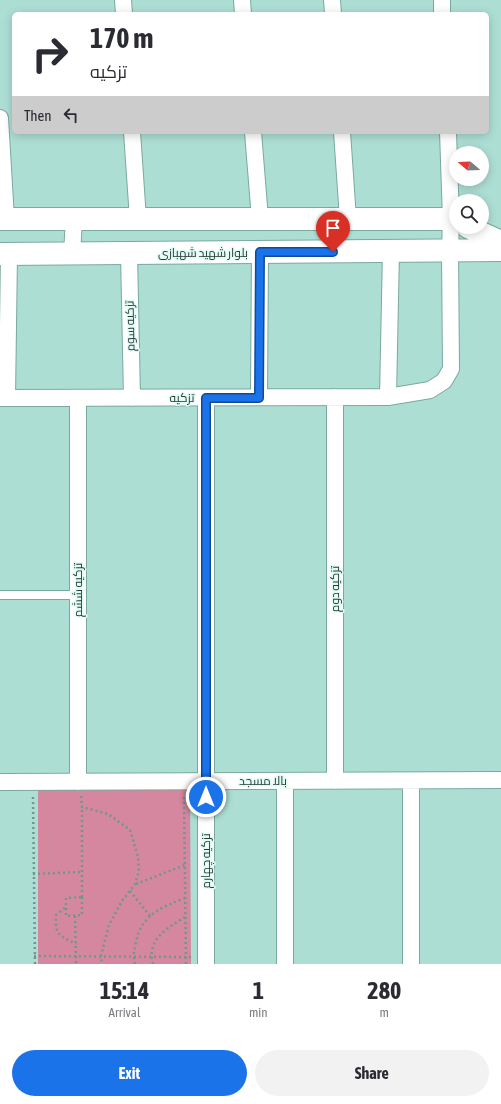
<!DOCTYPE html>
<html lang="en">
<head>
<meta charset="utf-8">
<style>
  :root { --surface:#fff; --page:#f2f2f3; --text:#2b2b33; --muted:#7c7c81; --accent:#1a73e8 }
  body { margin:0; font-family:"Asap Condensed",Cairo,sans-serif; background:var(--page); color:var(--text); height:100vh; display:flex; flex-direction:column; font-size:15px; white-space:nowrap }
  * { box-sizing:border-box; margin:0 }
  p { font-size:13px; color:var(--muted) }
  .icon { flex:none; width:22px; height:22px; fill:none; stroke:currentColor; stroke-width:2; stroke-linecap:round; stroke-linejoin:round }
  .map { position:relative; height:964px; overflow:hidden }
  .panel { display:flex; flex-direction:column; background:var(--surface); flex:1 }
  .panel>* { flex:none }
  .banner { position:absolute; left:12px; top:12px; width:477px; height:122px; border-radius:6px; box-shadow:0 2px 10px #0003; background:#fff; color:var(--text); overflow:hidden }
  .needle { width:26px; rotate:289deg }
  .fabs { position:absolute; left:449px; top:146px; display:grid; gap:8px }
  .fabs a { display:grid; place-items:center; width:40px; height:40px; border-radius:50%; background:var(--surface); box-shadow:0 2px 10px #0003; font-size:20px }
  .pin { position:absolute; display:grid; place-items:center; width:34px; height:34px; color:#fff; margin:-41px -17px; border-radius:50% 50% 50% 0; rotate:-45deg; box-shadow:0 0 4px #0007 }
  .pin .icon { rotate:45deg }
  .me { position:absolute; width:44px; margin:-22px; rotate:0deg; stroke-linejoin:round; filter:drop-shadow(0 0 3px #0008) }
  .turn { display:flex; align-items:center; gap:14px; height:84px; padding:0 12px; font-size:18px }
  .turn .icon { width:52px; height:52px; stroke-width:2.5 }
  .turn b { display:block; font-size:28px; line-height:34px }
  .then { display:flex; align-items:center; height:38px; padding:0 12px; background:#0003; gap:8px; font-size:15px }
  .eta { display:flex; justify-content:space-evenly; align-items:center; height:68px; text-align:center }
  .eta b { font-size:24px; font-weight:700; line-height:28px }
  .cta { display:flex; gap:8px; margin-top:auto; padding:8px 12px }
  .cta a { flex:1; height:46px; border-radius:24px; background:var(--accent); color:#fff; font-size:16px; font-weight:700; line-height:46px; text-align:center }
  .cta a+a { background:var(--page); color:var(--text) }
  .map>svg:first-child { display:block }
  .green { fill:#d5879f }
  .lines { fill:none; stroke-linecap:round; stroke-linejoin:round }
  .lane-casing { stroke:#7aa99f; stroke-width:10 }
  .street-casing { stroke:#7aa99f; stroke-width:18 }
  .secondary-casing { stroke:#7aa99f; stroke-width:24 }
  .path { stroke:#72968e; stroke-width:2.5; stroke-dasharray:2 3; stroke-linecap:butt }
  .lane { stroke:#fff; stroke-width:8 }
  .street { stroke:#fff; stroke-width:16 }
  .secondary { stroke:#fff; stroke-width:22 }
  .route-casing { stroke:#114b97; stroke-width:10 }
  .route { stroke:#1a73e8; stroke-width:7 }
  .labels { text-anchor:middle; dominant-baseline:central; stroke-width:3; stroke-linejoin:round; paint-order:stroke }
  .street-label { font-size:12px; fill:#283c38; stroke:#e1faf4 }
</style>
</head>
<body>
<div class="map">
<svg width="501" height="964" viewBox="0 0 501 964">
  <rect width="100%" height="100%" fill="#added4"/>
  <path class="green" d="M190 789 191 964H38V790Z"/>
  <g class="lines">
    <g class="lane-casing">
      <path id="lane" d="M0 595H78"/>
    </g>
    <g class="street-casing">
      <path id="street" d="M123 0 124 14
        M242 0 243 14
        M332 0 333 14
        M442 0V14
        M0 118 6 219
        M132 132 138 219
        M253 132 260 219
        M342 132 348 219
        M129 253 132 398
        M72 254 74 219
        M259 397 260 252
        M335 397V781
        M388 397 391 251
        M0 398 388 397 430 390 444 381 451 369 450 251 451 219 448 132
        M7 398 9 254
        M78 398V782
        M206 398V964
        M285 781V964
        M0 782 501 780
        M411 964V781"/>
    </g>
    <g class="secondary-casing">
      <path id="secondary" d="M0 219H451L456 221
        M468 227 501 242
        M0 254 501 250"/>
    </g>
    <path class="path" d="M81 796 82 807 108 814 130 830 138 857 139 871 135 884 122 901 109 925 101 956 102 964
      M33 797 35 964
      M184 797 186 964
      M33 874 82 872
      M136 884 185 865
      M130 891 150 916
      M82 897V807
      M82 897V915L66 916V898Z
      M65 908 56 915C55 936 59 935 76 944
      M75 916 76 964
      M34 956 192 957
      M135 964C133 956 134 950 136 942 141 915 162 907 185 898
      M153 964C146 939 168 928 185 917"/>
    <use href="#lane" class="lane"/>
    <use href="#street" class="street"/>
    <use href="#secondary" class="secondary"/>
  </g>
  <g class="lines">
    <g class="route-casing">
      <path id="route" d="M206 797V398H259L260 252H333"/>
    </g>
    <use href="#route" class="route"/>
  </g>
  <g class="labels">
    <g class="street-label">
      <text x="203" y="253">بلوار شهید شهبازی</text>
      <text transform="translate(130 326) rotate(-91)">تزکیه سوم</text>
      <text x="182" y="398">تزکیه</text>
      <text transform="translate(335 589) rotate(-90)">تزکیه دوم</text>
      <text transform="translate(78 590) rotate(-90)">تزکیه ششم</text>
      <text x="263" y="781">بالا مسجد</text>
      <text transform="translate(206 861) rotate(-90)">تزکیه چهارم</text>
    </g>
  </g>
</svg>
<div class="fabs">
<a><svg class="needle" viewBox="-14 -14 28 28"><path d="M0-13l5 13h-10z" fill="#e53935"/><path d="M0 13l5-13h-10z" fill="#7c7c81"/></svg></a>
<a><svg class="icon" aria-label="search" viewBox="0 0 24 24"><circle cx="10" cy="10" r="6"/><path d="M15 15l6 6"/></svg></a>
</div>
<div class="pin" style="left:333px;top:252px;background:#d93025"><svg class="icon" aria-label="arrive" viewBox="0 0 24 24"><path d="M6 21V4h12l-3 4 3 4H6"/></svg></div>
<svg class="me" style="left:206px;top:797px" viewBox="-20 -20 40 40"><circle r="17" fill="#1a73e8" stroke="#fff" stroke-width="3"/><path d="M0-11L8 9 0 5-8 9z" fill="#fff"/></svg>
<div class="banner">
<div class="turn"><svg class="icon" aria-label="right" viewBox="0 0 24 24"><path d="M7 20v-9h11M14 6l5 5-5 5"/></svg><div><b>170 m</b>تزکیه</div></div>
<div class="then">Then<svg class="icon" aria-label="left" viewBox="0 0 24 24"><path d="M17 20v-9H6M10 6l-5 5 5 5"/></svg></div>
</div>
</div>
<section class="panel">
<div class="eta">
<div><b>15:14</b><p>Arrival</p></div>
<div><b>1</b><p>min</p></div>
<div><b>280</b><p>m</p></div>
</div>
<div class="cta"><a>Exit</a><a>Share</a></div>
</section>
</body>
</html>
